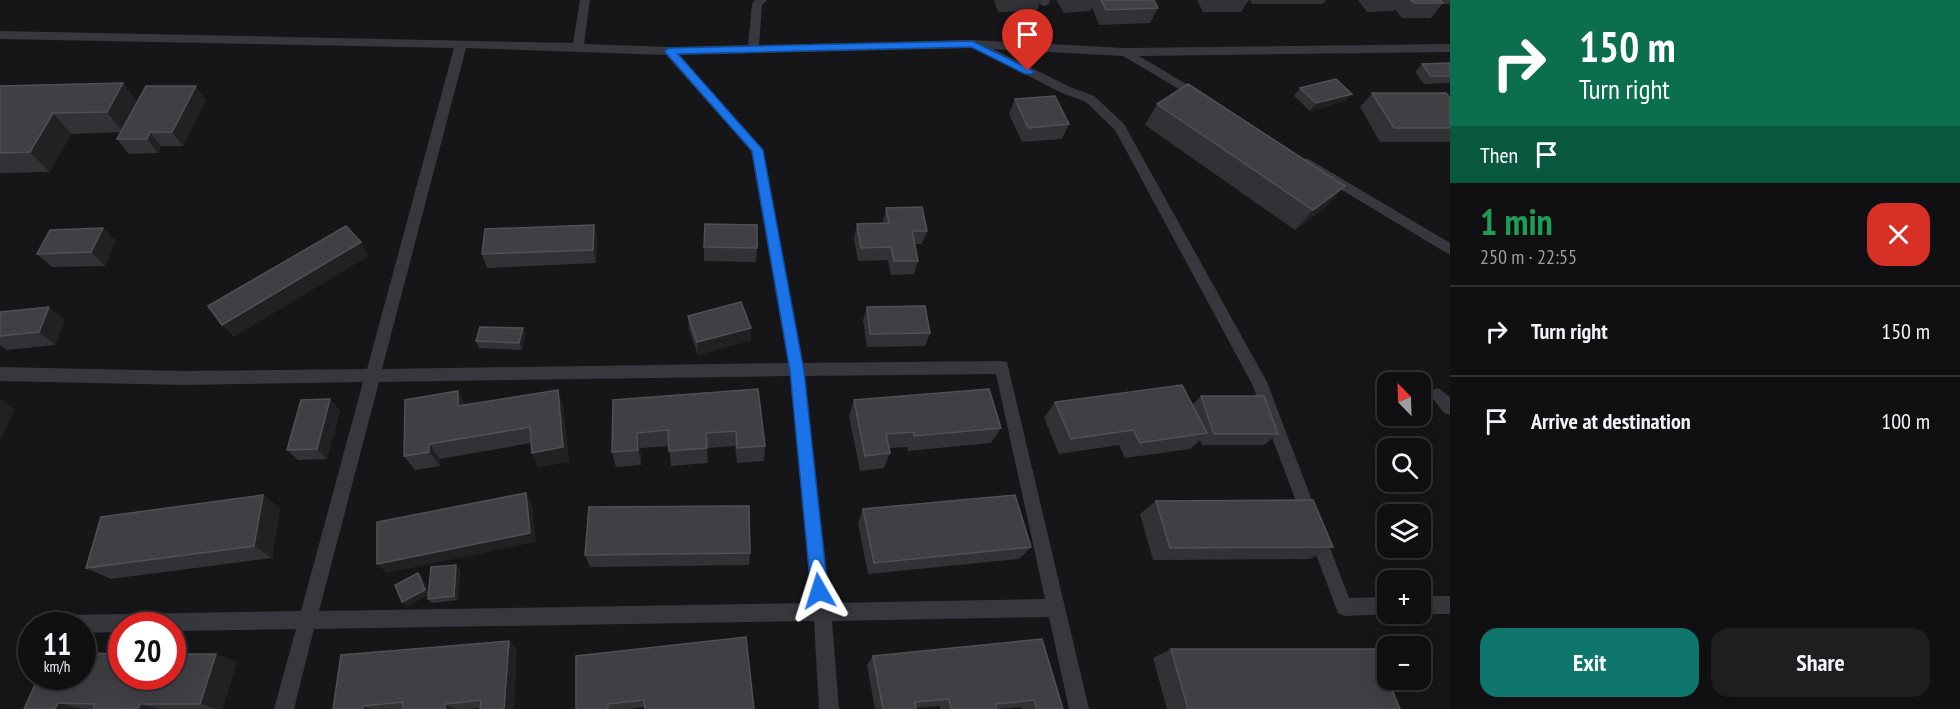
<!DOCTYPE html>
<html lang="en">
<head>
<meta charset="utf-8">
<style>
  :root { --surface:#101012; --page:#1e1e20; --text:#f1f3f6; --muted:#9c9d9f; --line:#303032; --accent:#0f766e }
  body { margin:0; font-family:"PT Sans Narrow",sans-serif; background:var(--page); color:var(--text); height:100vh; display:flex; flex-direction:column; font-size:22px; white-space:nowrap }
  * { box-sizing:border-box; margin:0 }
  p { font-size:20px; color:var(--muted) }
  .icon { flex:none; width:33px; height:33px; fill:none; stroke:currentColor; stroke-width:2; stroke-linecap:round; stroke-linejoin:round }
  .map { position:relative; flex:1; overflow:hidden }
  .details { display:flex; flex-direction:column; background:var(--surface); width:510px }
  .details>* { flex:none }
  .top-card { background:#0b6e4f; color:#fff; overflow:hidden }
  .needle { width:39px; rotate:337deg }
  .buttons { position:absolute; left:1377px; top:372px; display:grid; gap:12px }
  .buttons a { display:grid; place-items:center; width:54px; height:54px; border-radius:12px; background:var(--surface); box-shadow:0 6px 24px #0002,0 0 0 2px var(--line); font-size:30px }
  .speed { position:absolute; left:18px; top:612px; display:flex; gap:12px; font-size:30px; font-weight:700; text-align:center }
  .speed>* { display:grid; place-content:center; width:78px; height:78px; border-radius:50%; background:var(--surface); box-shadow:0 6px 24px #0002,0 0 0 2px var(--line); line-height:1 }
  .speed small { font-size:15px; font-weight:400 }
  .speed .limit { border:9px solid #d22; background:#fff; color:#111 }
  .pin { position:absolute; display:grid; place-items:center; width:51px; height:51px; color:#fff; margin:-62px -26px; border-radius:50% 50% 50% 0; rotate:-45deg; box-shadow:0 0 6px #0007 }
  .pin .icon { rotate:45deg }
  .me { position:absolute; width:66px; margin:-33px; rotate:354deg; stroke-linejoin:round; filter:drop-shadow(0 0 4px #0008) }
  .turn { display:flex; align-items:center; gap:21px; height:126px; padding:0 30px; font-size:27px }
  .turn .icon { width:78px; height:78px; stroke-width:2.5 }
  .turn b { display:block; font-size:42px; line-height:51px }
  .then { display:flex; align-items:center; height:57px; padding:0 30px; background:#0003; gap:12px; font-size:22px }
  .round { display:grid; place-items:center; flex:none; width:63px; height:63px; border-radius:18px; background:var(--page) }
  .head { display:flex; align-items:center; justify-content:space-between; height:102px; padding:0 30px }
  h1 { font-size:36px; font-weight:700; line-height:45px; color:#1e9e55 }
  .button { display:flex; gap:12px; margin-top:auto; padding:12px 30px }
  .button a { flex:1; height:69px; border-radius:18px; background:var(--accent); color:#fff; font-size:24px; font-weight:700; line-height:69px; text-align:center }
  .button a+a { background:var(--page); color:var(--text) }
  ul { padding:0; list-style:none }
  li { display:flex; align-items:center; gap:18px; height:90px; padding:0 30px; border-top:2px solid var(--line) }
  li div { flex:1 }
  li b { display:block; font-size:22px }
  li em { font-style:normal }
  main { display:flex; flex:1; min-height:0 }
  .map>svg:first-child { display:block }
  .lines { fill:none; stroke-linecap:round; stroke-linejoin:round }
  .service { fill:#37383d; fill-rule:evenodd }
  .wall { fill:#323236 }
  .shaded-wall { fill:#212124 }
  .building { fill:#3f3f44; stroke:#4f5156; stroke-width:1.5 }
  .route { fill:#1a73e8; stroke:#114b97; stroke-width:1.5 }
</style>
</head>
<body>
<main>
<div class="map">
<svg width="1450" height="709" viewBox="0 0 1450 709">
  <rect width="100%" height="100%" fill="#161618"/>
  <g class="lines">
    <path class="service" d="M580 0H590L584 44 669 47 748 45 752 4 755 0H767L762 5 759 45 972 40 1125 48 1450 44V52L1139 56 1203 94 1205 97 1199 101 1123 56 993 49 1070 87 1094 96 1124 124 1267 382 1349 598 1388 597V614H1392L1344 616 1338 613 1252 384 1115 130 1086 102 1062 93 974 48 679 55 763 150 803 363 1002 361 1007 362 1089 709H1069L1049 617 832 621 839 709H819L814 621 314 629 294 709H274L296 629 172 631V626H122V632L82 633V626H58L60 618 66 615 301 611 363 382 185 385 0 381V367L185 371 367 369 454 48 0 39V31L573 43ZM466 48 666 55 751 151 788 363 382 369ZM996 374 1045 599 830 603 805 376ZM790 376 812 603 319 611 379 382Z
      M1039 0H1049L1050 3 1045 6 1041 5Z
      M1307 158 1450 243V255L1302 166 1301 163Z
      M1438 388 1450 397V415L1444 413 1430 395 1433 390Z
      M1420 596H1450V614H1419Z"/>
  </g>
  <path class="wall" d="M994 0H1041L1037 11 998 12Z
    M1056 0H1154L1158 8 1150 23 1099 25 1092 8 1090 11 1064 13Z
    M1197 0H1249L1241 12H1203Z
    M1250 0H1326L1323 4H1252Z
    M1358 0H1450V4H1442L1431 18H1402L1395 9 1394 11 1367 12Z
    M1450 63V83L1424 84 1415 72 1422 64Z
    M0 86 138 102 206 100 183 146H161L158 153 129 154 117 139 121 132 71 134 50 172 0 173Z
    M1300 88 1346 101 1310 111 1294 96Z
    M1372 93 1450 98V142H1380L1360 107Z
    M1015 99 1069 124 1062 139 1022 142 1009 114Z
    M1157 104 1327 206 1295 230 1145 125Z
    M886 208 927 231 922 244H915L918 261 914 274 891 275 888 260 858 261 854 238 857 224 883 223Z
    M594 225 597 238 596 263 487 268 482 254Z
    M116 241 105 266 52 267 37 254Z
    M704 247 757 248 756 262 704 261Z
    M867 307 930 333 925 346 867 347 863 320Z
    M0 312 65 320 55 345 6 350 0 345Z
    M688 316 751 328V340L698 355 689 329Z
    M523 328 525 335 522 350 479 348 476 341Z
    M758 389 765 446 764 461 737 463 735 446 707 448 708 463 671 466 669 446 640 448 641 465 616 467 612 452 613 400Z
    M558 390 563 406 569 462 538 467 532 453 531 443 440 459V466L415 470 404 456 466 405Z
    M1201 396 1278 434 1264 445H1202L1200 440 1190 449 1125 458 1119 445 1059 454 1044 418 1055 402 1192 405Z
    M330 399 340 411 327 459 298 460 287 450Z
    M854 400 1001 428 991 443 908 451 907 447 889 448 890 453 884 468 860 471 849 416Z
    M1156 501 1333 547 1310 559 1153 560 1140 514Z
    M280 508 272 558 111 579 86 568Z
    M863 509 1031 547 1019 559 868 574 858 523Z
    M750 553 749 565 590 567 585 555Z
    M460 569 458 600 432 603 428 599V595L407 606 402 602 418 573 422 577 429 592Z
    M746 637 644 707 629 709H576Z
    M1042 639 1063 709H1022L1021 707 1000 709H940V706L916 708V709H875L867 665 873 656Z
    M509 641 517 650 480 708 469 709H333Z
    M1171 649 1400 709H1167L1153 658Z
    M237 662 222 709H24Z"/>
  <path class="shaded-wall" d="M123 83 139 103 123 132 107 112Z
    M196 86 206 100 183 146 172 132Z
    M1352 94 1346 101 1310 111 1316 103Z
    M53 113 71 134 50 172 30 152Z
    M150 132 161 146 158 153 147 139Z
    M1345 186 1327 206 1295 230 1313 210Z
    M594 225 597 238 596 263 593 250Z
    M103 228 116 241 105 266 91 252Z
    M361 242 369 256 234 337 222 325Z
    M49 307 65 320 55 345 39 332Z
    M523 328 525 335 522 350 519 343Z
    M751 328V340L698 355 697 342Z
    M558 390 563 406 569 462 538 467 532 453Z
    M458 391 467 407 458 406Z
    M0 399 15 409 0 441Z
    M330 399 340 411 327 459 317 449Z
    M637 433 640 448 641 465 638 450Z
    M429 444 440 459V466L429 452Z
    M526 493 532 503 536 542 387 573 377 564Z
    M263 495 280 508 272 558 254 546Z
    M456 565 460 569 458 600 454 596Z
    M418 573 422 577 430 594 407 606 402 602Z
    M509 641 517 650 514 709H504Z
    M216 654 237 662 222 709H217L200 704Z
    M58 703 84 709H55Z
    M140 704 160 709H138Z
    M445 704 455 709H445Z
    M363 706 371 709H363Z"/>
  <path class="building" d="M1101 0H1154L1158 8 1106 10Z
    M1411 0H1441L1443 3H1414Z
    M1450 63V76H1431L1422 64Z
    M1336 79 1352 94 1316 103 1300 88Z
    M123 83 107 112 53 113 30 152 0 153V86Z
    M1188 84 1345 186 1313 210 1157 104Z
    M146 86H196L172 132H150L147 139H117Z
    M1372 93H1446L1450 98V128H1394Z
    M1055 96 1069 124 1028 128 1015 99Z
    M922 207 927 231H912L918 261H894L891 247 861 248 857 224 889 223 886 208Z
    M705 224 757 225V248L704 247Z
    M594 225 593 250 482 254 485 229Z
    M346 226 361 242 222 325 208 306Z
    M103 228 91 252 37 254 50 230Z
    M741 302 751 328 697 342 688 316Z
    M925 306 930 333 870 334 867 307Z
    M49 307 39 332 0 336V312Z
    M480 327 523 328 519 343 476 341Z
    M1182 385 1207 433 1140 443 1133 430 1071 439 1055 402Z
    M758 389 765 446 737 448 736 431 706 433 707 448 669 451 668 430 637 433 638 450 612 452 613 400Z
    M989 389 1001 428 914 436V432L886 434 890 453 865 456 854 400Z
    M558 390 563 447 532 453 530 427 429 444V452L404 456 405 400 458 391V406Z
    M1201 396H1264L1278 434H1214Z
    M330 399 317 449 287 450 301 400Z
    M526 493 530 533 377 564V522Z
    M263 495 254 546 86 568 101 517Z
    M1015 495 1031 547 874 563 863 509Z
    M1313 500 1333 547 1170 548 1156 501Z
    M749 506 750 553 585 555 589 507Z
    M456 565 454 596 428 599 431 567Z
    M418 573 425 590 402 602 395 585Z
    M746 637 754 709H645L644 700 608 704V709H576V656Z
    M1042 639 1063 709H1037L1034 700 996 704 997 709H951L949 699 915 702 916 709H883L873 656Z
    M509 641 504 709H480L481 700 445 704V709H403V702L363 706V709H333L341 655Z
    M1171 649H1375L1400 709H1188Z
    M82 653 122 654V676H172V654H216L200 704H140L138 709H93L95 704 58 703 55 709H24L39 676H82Z"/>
  <path class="route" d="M972 41 1034 71 1032 74H1025L971 47 678 54 763 150 804 371 828 591 825 596 819 599 814 596 811 591 790 371 752 151 664 51 669 48Z"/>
</svg>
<div class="buttons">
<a><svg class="needle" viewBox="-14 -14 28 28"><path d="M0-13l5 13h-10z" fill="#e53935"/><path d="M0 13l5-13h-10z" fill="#9c9d9f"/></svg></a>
<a><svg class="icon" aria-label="search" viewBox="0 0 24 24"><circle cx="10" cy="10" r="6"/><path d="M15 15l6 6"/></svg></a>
<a><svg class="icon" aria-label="layers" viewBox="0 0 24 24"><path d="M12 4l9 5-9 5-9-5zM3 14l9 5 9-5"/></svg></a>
<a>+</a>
<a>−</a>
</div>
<div class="speed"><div>11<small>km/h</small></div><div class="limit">20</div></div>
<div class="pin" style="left:1028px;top:71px;background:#d93025"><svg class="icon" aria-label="arrive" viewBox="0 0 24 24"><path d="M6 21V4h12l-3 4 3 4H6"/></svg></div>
<svg class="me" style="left:819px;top:591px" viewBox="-20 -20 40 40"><path d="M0-17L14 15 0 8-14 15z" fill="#1a73e8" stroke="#fff" stroke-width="4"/></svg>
</div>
<section class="details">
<div class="top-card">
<div class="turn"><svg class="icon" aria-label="right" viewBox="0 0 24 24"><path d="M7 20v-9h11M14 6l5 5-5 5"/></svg><div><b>150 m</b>Turn right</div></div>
<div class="then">Then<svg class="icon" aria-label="arrive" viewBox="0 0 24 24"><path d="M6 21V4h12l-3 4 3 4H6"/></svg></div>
</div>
<div class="head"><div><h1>1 min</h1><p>250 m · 22:55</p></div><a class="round" style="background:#d93025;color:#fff"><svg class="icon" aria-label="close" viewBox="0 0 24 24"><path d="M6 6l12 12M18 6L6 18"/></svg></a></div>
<ul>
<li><svg class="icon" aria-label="right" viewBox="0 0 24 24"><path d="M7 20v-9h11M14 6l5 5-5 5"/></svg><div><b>Turn right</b></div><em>150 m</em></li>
<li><svg class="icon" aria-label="arrive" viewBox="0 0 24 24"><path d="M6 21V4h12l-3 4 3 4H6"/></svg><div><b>Arrive at destination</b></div><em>100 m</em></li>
</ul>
<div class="button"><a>Exit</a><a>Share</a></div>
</section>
</main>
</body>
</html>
